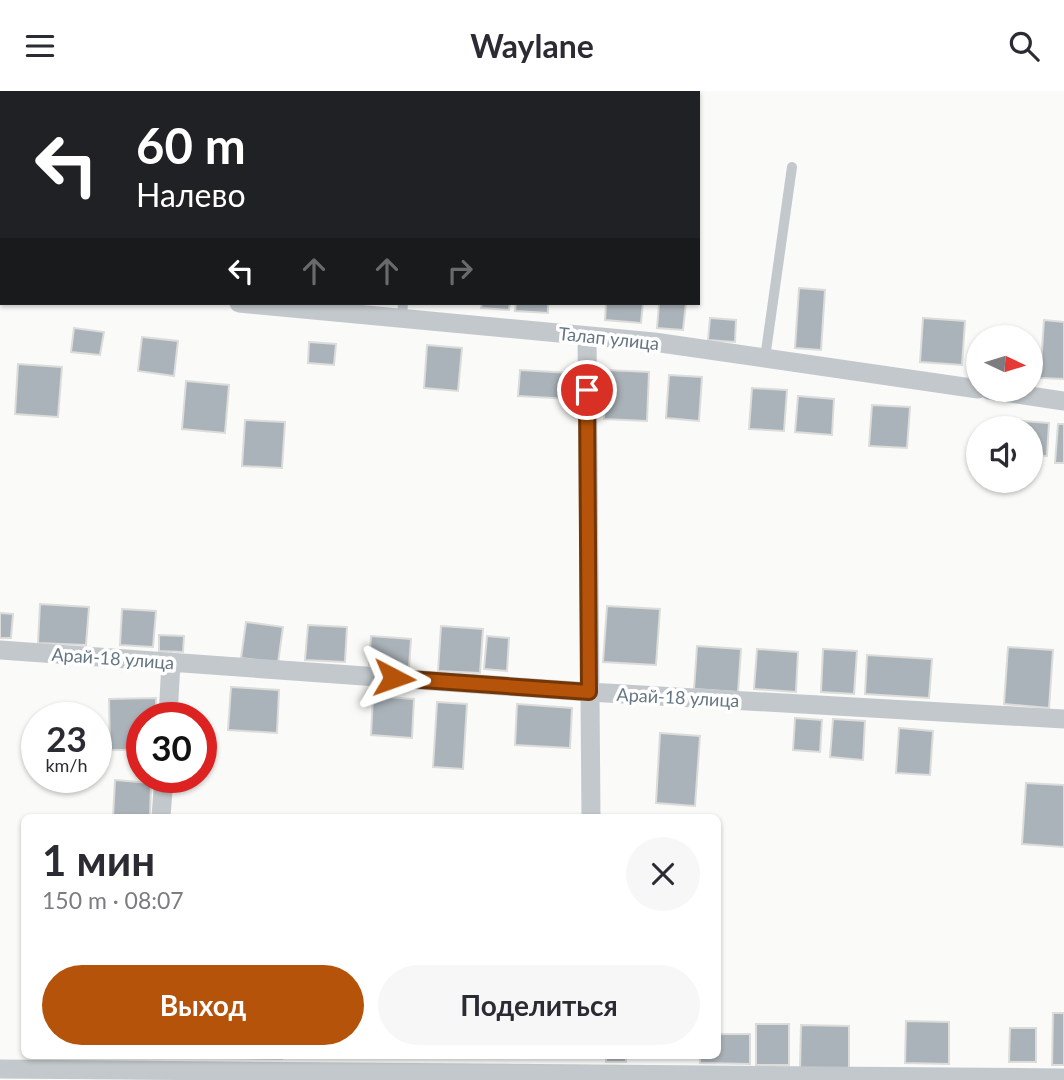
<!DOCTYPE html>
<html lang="ru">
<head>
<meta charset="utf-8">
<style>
  :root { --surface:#fff; --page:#f7f7f7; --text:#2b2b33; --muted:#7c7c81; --accent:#b45309 }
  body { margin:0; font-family:Lato,sans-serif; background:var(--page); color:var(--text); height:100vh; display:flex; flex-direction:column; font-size:26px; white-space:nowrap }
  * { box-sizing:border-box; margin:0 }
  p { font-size:23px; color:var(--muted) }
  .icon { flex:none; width:38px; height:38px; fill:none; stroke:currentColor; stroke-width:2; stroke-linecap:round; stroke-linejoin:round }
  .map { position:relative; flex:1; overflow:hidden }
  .side { position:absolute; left:21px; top:723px; width:700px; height:245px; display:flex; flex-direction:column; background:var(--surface); border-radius:10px; box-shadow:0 2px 5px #0004 }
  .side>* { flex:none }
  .hud { position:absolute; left:0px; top:0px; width:700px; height:214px; box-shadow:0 2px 5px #0004; background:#202124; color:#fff; overflow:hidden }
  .needle { width:46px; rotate:94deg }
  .fabs { position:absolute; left:966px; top:234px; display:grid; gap:14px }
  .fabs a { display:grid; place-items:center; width:77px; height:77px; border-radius:50%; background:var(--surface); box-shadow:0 2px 5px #0004; font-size:35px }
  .speed { position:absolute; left:21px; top:611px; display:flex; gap:14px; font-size:35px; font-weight:700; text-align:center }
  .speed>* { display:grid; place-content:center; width:91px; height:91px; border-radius:50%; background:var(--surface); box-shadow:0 2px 5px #0004; line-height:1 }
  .speed small { font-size:18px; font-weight:400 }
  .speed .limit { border:10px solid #d22; background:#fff; color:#111 }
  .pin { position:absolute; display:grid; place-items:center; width:60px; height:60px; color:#fff; margin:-30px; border:4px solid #fff; border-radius:50%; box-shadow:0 2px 7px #0007 }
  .me { position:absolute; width:77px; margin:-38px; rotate:94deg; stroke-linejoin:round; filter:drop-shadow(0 0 5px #0008) }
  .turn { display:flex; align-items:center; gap:24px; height:147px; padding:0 21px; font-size:32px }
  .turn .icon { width:91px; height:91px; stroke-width:2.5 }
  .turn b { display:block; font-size:49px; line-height:60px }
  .lanes { display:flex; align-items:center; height:66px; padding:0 21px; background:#0003; justify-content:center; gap:35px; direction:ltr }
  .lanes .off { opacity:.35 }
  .round { display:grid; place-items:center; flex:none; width:74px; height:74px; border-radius:37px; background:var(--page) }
  .headline { display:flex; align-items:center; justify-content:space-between; height:119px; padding:0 21px }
  h1 { font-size:42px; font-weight:700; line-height:52px }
  .button { display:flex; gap:14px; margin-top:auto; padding:14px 21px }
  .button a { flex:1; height:80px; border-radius:42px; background:var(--accent); color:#fff; font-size:28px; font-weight:700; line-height:80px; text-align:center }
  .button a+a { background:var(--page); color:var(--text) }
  header { display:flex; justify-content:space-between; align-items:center; height:91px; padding:0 21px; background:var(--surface); font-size:32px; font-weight:700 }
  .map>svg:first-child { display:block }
  .building { fill:#aab3b9; stroke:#dcdcda; stroke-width:2 }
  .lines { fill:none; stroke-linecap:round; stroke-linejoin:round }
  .lane { stroke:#c3c8cc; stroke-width:10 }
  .street { stroke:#c3c8cc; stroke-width:19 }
  .route-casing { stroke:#753606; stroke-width:18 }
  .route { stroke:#b45309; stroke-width:12 }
  .labels { text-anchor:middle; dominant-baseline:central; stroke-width:7; stroke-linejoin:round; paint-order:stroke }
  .street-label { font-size:18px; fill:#657683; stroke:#fff }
</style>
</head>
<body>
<header><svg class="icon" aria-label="menu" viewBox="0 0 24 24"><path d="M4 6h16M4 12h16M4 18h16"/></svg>Waylane<svg class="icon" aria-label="search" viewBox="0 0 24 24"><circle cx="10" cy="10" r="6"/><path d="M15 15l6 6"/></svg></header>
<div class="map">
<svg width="1064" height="989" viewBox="0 0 1064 989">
  <rect width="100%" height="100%" fill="#fafaf8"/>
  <path class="building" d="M799 197 825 199 821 259 795 257Z
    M482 212H510L509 219 481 217Z
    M516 212H548V222L515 220Z
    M606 212H643L641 232 605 229Z
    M659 212H686L683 239 657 237Z
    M710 227 736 229 735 251 708 249Z
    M923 227 965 230 962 274 920 271Z
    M1044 229 1064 231V288L1040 287Z
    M74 237 104 241 100 264 71 261Z
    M142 246 178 250 174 285 138 280Z
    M309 251 336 253 334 274 308 272Z
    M427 254 462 257 458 300 424 297Z
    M18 273 62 276 58 326 15 323Z
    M520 279 572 282 570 308 518 305Z
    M606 279 649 281 647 330 604 328Z
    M669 284 702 286 699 330 666 327Z
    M186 290 229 294 225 342 182 338Z
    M752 297 787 299 784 340 749 338Z
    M798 305 834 308 832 344 795 341Z
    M872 314 910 316 907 357 869 355Z
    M994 328 1049 332 1047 365 1031 364V338H993Z
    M245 329 285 331 282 377 242 375Z
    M1058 333H1064V372H1055Z
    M40 513 89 516 86 554 38 552Z
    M607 515 660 518 656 574 603 571Z
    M122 518 156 520 153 556 120 554Z
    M0 522 13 523 11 547H0Z
    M246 531 283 536 278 572 241 567Z
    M308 534 347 536 345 571 305 569Z
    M441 535 483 538 480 582 438 580Z
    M159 544 184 545 183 561 159 560Z
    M371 545 411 548 409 576 369 574Z
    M487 545 509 547 507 580 484 578Z
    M697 555 741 558 738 601 694 598Z
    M1008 556 1053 559 1049 617 1004 613Z
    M757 558 798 561 796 601 754 598Z
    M823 558 857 560 854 603 821 601Z
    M867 564 932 568 929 607 865 603Z
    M231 596 279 599 277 642 228 639Z
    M373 605 414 608 412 647 371 644Z
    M156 607V626H142V659H110L109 608Z
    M437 611 467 613 463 678 433 676Z
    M517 613 572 617 570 657 515 654Z
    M795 627 822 629 820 661 793 659Z
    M833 628 865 630 863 669 830 666Z
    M899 637 933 640 930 684 896 682Z
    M660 642 700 645 695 715 656 712Z
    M115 689 151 692 150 726H113Z
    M1026 692 1064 694V756L1022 753Z
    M1053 922H1064V974H1052Z
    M906 930 949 931V973L905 972Z
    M756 933H789V974H756Z
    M801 934 849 935V978H800Z
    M1010 937H1036V971H1009Z
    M718 943H750V973L700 972V964H718Z
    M232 964H282V968L232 967Z
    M606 964H626V971H606Z"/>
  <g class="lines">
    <path class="lane" d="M191 2V0
      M416 2V0
      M402 227 403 212
      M765 267 792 76"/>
    <path class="street" d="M0 184 2 185
      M239 212 654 251 978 298
      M587 245 591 726
      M989 299 1064 310
      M0 559 589 601 1064 628
      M168 626 171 571
      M161 726 164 686
      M0 978 1064 987"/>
  </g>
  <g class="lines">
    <g class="route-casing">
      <path id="route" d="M394 587 589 601 587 299"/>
    </g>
    <use href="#route" class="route"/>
  </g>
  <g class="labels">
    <g class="street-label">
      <text transform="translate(609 247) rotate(6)">Талап улица</text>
      <text transform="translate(113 567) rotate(4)">Арай-18 улица</text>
      <text transform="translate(678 606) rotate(3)">Арай-18 улица</text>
    </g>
  </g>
</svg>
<div class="fabs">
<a><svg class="needle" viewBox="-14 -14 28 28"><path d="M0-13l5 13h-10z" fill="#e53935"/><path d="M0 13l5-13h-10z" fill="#7c7c81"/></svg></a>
<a><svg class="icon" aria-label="sound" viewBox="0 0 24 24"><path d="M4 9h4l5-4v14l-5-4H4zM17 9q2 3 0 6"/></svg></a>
</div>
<div class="speed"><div>23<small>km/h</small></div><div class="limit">30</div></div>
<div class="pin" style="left:587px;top:299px;background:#d93025"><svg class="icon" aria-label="arrive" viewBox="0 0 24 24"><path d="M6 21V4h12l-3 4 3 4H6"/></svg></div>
<svg class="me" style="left:394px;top:587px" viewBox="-20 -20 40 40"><path d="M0-17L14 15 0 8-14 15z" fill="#b45309" stroke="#fff" stroke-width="4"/></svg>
<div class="hud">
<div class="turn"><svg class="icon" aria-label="left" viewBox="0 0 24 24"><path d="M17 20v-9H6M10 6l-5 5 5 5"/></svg><div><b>60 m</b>Налево</div></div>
<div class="lanes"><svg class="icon" aria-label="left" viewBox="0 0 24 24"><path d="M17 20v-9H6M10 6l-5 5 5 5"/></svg><svg class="icon off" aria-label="ahead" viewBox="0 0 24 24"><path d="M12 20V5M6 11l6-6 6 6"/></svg><svg class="icon off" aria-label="ahead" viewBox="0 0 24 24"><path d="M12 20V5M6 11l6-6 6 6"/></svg><svg class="icon off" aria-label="right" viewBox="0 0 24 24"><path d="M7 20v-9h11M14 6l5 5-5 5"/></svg></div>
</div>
<section class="side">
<div class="headline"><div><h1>1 мин</h1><p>150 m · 08:07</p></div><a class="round"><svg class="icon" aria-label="close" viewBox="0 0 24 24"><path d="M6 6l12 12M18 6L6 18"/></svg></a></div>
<div class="button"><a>Выход</a><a>Поделиться</a></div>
</section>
</div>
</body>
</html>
